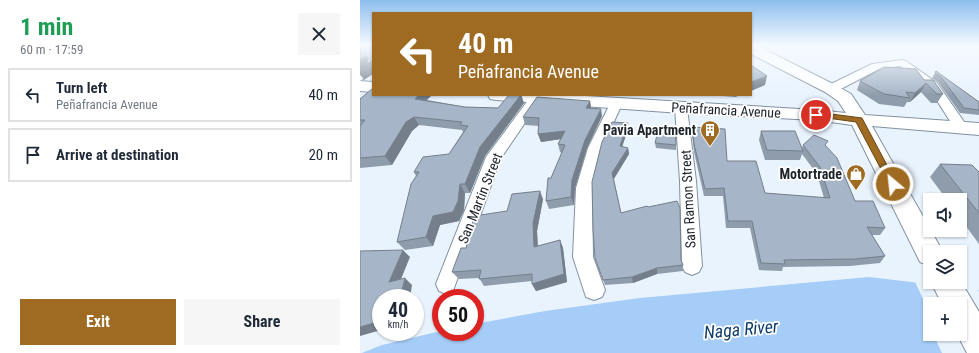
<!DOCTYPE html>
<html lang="en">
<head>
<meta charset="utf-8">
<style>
  :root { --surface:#fff; --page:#f6f6f7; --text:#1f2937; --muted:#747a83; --line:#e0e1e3; --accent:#9f6b22 }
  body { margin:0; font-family:"Roboto Condensed",sans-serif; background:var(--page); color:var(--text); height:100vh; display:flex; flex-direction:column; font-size:15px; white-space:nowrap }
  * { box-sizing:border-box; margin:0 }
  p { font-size:13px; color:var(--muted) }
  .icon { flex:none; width:22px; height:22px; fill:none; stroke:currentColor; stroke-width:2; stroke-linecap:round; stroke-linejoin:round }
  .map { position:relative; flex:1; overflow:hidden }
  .panel { display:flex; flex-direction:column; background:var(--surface); width:360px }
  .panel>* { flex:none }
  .banner { position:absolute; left:12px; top:12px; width:380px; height:84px; border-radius:0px; box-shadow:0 1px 3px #0004; background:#9f6b22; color:#fff; overflow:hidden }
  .fabs { position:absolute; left:563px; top:193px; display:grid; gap:8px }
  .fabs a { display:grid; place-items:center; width:44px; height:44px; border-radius:0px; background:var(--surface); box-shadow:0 1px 3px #0004; font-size:20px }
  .speed { position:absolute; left:12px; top:289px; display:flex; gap:8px; font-size:20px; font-weight:700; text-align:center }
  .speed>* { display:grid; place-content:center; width:52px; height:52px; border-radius:50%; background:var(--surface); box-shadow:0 1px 3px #0004; line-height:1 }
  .speed small { font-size:10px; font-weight:400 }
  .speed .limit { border:6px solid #d22; background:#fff; color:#111 }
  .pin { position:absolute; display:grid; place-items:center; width:34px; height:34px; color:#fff; margin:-17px; border:2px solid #fff; border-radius:50%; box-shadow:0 1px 4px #0007 }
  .me { position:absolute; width:44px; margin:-22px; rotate:332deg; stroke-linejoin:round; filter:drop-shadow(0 0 3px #0008) }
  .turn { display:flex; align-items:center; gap:14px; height:84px; padding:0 20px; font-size:18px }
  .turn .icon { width:52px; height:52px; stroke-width:2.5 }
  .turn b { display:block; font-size:28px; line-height:34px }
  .round { display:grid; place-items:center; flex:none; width:42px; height:42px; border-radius:0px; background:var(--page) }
  .summary { display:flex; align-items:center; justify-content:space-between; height:68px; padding:0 20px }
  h1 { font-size:24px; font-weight:700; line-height:30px; color:#1e9e55 }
  .button { display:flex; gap:8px; margin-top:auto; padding:8px 20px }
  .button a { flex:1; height:46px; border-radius:0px; background:var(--accent); color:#fff; font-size:16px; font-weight:700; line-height:46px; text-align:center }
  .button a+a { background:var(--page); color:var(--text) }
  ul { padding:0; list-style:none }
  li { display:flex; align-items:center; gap:12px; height:54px; margin:0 8px 6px; padding:0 12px; border:2px solid var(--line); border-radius:0px }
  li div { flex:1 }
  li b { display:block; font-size:15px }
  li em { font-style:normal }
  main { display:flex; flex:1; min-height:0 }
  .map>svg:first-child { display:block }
  .water { fill:#a6cdf7; fill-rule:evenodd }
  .pier { fill:#e9f3fe }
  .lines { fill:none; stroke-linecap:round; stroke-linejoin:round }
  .lane-casing { stroke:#8291a1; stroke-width:2 }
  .street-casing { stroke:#8291a1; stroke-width:2 }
  .secondary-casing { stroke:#8291a1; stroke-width:2 }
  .lane { fill:#fff; fill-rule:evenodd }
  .street { fill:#fff; fill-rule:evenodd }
  .secondary { fill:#fff; fill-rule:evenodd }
  .wall { fill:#8f9cab }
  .shaded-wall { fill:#747f8b }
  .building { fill:#a6b5c7; stroke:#747f8b }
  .route { fill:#9f6b22; stroke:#674616 }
  .labels { text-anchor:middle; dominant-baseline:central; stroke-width:3.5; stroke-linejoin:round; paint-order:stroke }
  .street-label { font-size:14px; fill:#1d232a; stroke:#fff }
  .poi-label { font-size:14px; font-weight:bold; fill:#1d232a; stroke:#fff; text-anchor:end }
  .near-water-label { font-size:18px; font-style:italic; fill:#103e6b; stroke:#fff }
</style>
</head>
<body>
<main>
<section class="panel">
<div class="summary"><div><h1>1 min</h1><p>60 m · 17:59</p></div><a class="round"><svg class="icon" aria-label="close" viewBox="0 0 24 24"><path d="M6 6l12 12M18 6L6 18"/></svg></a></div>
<ul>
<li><svg class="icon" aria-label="left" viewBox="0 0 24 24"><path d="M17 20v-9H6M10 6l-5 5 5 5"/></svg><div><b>Turn left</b><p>Peñafrancia Avenue</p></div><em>40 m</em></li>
<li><svg class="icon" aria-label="arrive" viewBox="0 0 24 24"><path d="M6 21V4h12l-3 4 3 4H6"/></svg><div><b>Arrive at destination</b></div><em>20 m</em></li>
</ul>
<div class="button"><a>Exit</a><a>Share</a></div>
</section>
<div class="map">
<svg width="619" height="353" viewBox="0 0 619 353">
  <rect width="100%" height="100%" fill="#e9f3fe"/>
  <path class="water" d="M509 277 619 290V353H2L22 345 81 331 115 332V324L185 311 280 298ZM570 304H600V334H570Z"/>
  <path class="pier" d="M554 280 616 287 619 292V353H582L573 334H600V304H570V313Z"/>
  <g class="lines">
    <g class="lane-casing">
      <path id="lane" d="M13 67V72L0 81V76Z"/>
    </g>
    <g class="street-casing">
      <path id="street" d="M542 60 546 61 577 83 607 126 605 129 600 130 595 129 569 88 540 66 519 69 475 92H467L465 89 467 86 512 64Z
        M172 95H180L182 98 141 158 93 291 86 294 79 291 76 284 126 157Z
        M256 100 260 101 262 104 242 148 232 188 233 257 245 290 242 297 234 300 226 297 213 257 216 188 228 148 250 104 252 101Z
        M321 104 326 105 327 108 336 181 342 266 339 272 332 275 325 272 322 266 320 181 315 108 316 105Z"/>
    </g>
    <g class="secondary-casing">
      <path id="secondary" d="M391 46H398L477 86 491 94 505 115 619 123V135L512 126 583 252H570V266L560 262 492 125 456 120 321 113 136 100 130 99 128 95H209L456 110 486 113 478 101 465 92 391 54Z
        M0 81 13 82V92L0 91Z
        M600 280 619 312V353H607L597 334H600V304H582L571 282H600Z"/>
    </g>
    <use href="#lane" class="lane"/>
    <use href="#street" class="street"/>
    <use href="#secondary" class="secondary"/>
  </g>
  <path class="wall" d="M575 73 619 102V115L600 113 578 82 572 78Z
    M564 80 583 94 577 103H571L561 92 550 102H547L544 107 519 104 497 90 500 81Z
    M161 95 164 103 125 156 110 193H105L104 210 99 221 80 225 73 246 45 250 37 242 56 176 54 172 89 154 103 132 102 130 59 125 52 131 32 165 0 168V99L67 100 105 107 138 108Z
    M350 95H380L375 97Z
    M230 101 231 108 242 116 227 148 215 188 214 205 189 209 186 201 191 178 202 153 200 152 198 144 201 139 181 142 178 134 179 126 165 125 163 117Z
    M268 123V129L262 147 268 148 269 154 254 179 261 213 321 260 323 265V271L297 274 273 283 245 285 235 258 242 142Z
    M332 127 367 161 405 193 464 198 457 174 442 154 440 160H405L399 140 401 131 442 148 443 145 466 146 495 201 525 228 520 235H512L525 256 520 263 490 266 423 267 422 271 399 270 390 228H366L363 196H344L334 152 332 134Z
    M295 143 316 145V150L296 148Z
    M580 164 619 172V244L600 218V200H587L570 177Z
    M183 199 177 231 178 246 200 240 203 248 207 282 176 291 172 284V281L124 286 119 278 99 279 92 272 106 248Z"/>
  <path class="shaded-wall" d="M6 56 10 62 13 60V74L4 80 0 74V60Z
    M407 76 405 85 391 91V82Z
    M566 83 561 92 550 102 555 93Z
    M59 95H72L60 107 55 99Z
    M161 95 164 103 125 156 110 193 105 184 120 147Z
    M375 95H380L375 97Z
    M230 101 231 108H226Z
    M241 109 242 116 227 148 215 188 214 205 211 197 212 180 225 140Z
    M54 117 59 125 52 131 32 165 25 156 46 122Z
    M268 123V129L260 153V146Z
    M205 131 208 138 181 142 178 134Z
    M268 148 269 154 253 180 252 173Z
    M100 184 105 193 104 210 99 221 80 225 73 246 66 237 73 216Z
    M180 191 183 199 177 231 178 255 174 247 173 223Z
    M200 240 203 248 207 282 176 291 172 284Z
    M43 250 50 257 37 289 29 282Z
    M297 268V274L273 283 272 277Z
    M45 278 52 285 50 298H40Z
    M21 321V330L0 336V327Z"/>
  <path class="building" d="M0 46H13V60L0 68 7 63 8 57 6 56 0 60Z
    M391 65 407 76 391 82Z
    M524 67 556 69 564 80H573L583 94H577L566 83 555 93 546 92 550 98 524 94 500 81Z
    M576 71 619 102V110L604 108 581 77 575 73Z
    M13 88V95H59L55 99 105 107 138 108 149 95H161L120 147 105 184H100L98 201 93 212 73 216 66 237 37 242 51 184 59 172H54L63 157 89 154 108 126 100 125 102 122 54 117 46 122 25 156 0 158V126L5 120H0V99Z
    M177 97 230 101 226 108 241 109 225 140 212 180 211 197 186 201 188 178H191L205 145 198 144 205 131 178 134 179 118 163 117Z
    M252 122 268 123 260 146 268 148 252 173 261 213 287 206 288 207 317 201 320 208 321 260 323 265 297 268 272 277 243 280 235 258 233 230 232 182 242 142Z
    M299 127 315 128 316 145 295 143Z
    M332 127 365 129 367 161H396L405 193 470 198 460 167 443 145 454 135 468 141 465 145 477 158 495 201H513L525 228 507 227 525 256 495 259 424 260 425 264 401 263 392 221H368L364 188 345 189 334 144Z
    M401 131H435L443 151 407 150Z
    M580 164 612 165 619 172V213Z
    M180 191 173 223 174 247 200 240 204 274 172 284V274L119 279 121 270 92 272 101 248H106L114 216 147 211 152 194Z
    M43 250 29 282 45 278 40 298H21V321L0 327V251Z"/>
  <linearGradient id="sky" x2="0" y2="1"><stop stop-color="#8dbeee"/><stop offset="0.48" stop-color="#f5faff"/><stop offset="1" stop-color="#f5faff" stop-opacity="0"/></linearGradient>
  <rect width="619" height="95" fill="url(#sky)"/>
  <path class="route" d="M456 112 502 118 537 184 536 186H530L496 122 453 116V113Z"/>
  <defs>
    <g id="building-pin" transform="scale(1)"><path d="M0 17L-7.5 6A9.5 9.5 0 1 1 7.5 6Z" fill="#9f6b22" stroke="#fff"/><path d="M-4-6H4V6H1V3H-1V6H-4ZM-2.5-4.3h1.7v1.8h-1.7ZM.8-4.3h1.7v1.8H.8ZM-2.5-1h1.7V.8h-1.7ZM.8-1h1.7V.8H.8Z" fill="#fff"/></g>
    <g id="shop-pin" transform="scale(1)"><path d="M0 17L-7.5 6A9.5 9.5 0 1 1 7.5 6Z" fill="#9f6b22" stroke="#fff"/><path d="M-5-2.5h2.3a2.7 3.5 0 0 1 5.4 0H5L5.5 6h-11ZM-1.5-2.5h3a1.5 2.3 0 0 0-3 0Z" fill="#fff"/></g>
  </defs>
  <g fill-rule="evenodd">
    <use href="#building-pin" x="350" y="130"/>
    <use href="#shop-pin" x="496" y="174"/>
  </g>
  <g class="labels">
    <g class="street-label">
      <text transform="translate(366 110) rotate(3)">Peñafrancia Avenue</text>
      <text transform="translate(120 198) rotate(-68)">San Martin Street</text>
      <text transform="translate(328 199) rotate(-93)">San Ramon Street</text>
    </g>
    <g class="poi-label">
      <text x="336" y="130">Pavia Apartment</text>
      <text x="482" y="174">Motortrade</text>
    </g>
    <g class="near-water-label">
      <text transform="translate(381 329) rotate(-5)">Naga River</text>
    </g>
  </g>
</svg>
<div class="fabs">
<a><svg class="icon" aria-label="sound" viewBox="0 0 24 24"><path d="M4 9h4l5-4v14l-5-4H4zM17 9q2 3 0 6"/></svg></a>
<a><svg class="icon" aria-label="layers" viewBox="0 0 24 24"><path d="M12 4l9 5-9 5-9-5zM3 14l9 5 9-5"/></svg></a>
<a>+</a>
</div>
<div class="speed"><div>40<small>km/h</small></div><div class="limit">50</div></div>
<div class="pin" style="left:456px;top:115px;background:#d93025"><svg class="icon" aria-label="arrive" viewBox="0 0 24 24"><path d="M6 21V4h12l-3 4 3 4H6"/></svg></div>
<svg class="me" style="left:533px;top:184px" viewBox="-20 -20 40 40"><circle r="17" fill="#9f6b22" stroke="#fff" stroke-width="3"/><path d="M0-11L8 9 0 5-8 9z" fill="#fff"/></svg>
<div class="banner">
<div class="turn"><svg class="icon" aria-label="left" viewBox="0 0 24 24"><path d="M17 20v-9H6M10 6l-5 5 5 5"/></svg><div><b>40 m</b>Peñafrancia Avenue</div></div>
</div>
</div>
</main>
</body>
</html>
